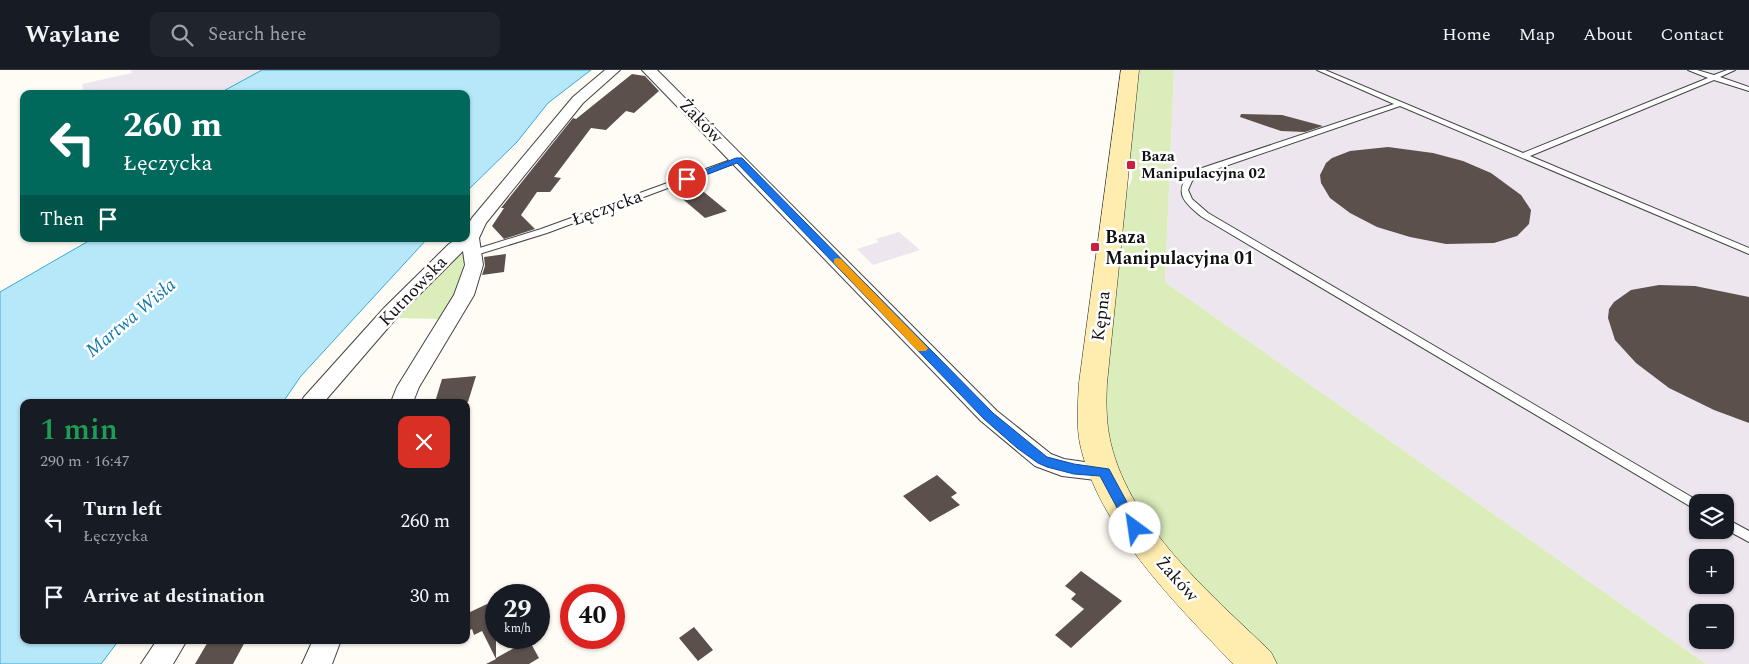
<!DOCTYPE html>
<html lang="en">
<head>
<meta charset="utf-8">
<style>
  :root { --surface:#171b24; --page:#20242c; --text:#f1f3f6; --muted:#9ea1a6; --line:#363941 }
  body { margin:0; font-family:Spectral,serif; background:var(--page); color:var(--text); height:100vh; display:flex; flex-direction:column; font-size:19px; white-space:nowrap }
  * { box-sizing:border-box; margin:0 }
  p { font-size:16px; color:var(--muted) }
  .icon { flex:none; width:28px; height:28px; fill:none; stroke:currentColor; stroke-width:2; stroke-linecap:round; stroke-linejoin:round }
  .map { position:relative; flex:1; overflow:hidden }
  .details { position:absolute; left:20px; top:329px; width:450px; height:245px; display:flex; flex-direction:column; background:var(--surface); border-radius:10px; box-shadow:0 1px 4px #0004 }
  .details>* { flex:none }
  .top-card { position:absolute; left:20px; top:20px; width:450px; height:152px; border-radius:10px; box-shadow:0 1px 4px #0004; background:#00695c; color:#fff; overflow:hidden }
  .controls { position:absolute; left:1689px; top:424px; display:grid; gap:10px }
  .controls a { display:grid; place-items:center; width:45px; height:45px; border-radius:10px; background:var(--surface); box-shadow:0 1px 4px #0004; font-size:25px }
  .speed { position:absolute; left:485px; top:514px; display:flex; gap:10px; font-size:25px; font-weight:700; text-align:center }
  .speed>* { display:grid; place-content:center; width:65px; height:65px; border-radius:50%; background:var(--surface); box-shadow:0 1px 4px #0004; line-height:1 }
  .speed small { font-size:12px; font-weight:400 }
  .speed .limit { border:8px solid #d22; background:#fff; color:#111 }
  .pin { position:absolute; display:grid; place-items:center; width:42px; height:42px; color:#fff; margin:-21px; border:2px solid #fff; border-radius:50%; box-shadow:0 1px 5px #0007 }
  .me { position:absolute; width:55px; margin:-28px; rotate:329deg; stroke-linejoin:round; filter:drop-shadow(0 0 4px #0008) }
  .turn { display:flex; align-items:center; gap:18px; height:105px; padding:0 20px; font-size:22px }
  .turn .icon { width:65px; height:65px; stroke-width:2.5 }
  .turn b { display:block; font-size:35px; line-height:42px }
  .then { display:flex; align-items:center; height:48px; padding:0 20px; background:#0003; gap:10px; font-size:19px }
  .round { display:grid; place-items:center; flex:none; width:52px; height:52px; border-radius:10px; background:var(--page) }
  .head { display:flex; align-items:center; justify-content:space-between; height:85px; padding:0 20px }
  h1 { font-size:30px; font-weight:600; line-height:38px; color:#1e9e55 }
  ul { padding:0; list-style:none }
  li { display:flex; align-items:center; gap:15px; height:75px; padding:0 20px }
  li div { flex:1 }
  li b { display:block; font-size:19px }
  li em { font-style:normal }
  header { display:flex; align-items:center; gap:30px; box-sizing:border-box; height:70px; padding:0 25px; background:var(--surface); border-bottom:1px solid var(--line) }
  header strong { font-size:24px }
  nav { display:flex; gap:28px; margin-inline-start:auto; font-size:18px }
  .search { width:350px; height:45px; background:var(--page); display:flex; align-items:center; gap:12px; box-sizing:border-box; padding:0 18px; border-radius:10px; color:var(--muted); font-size:19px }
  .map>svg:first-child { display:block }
  .industrial { fill:#ede6ef; fill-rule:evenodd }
  .green { fill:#dbedbb }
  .water { fill:#b6e8fa; stroke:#38a9d5 }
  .building { fill:#5b504c }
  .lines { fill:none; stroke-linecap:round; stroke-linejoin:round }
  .lane-casing { stroke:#444; stroke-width:2 }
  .street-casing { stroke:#444; stroke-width:2 }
  .secondary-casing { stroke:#333; stroke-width:1 }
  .lane { fill:#fff; fill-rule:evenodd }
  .street { fill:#fff; fill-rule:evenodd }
  .secondary { fill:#ffedb0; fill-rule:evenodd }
  .route { fill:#1a73e8; stroke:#114b97 }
  .slow { fill:#f59e0b }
  .poi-dot { fill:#cb1f3b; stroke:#fff; stroke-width:2 }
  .labels { text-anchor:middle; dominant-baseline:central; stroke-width:5; stroke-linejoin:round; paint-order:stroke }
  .far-poi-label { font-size:15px; font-weight:bold; fill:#111; stroke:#fff; text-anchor:start }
  .street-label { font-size:18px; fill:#111; stroke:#fff }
  .poi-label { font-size:18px; font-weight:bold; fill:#111; stroke:#fff; text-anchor:start }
  .water-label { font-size:19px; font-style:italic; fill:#117aac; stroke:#fff }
</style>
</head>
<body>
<header>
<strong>Waylane</strong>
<div class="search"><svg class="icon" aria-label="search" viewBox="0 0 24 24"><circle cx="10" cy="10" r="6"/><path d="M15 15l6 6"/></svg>Search here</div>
<nav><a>Home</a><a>Map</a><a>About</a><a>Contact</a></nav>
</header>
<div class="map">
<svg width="1749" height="594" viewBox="0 0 1749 594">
  <rect width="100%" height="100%" fill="#fffcf5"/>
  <path class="industrial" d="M131 0H262L218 24H84L82 14 132 3Z
    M1174 0H1749V594H1706L1165 212ZM1698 432H1725V460H1698ZM1698 488H1725V515H1698ZM1698 542H1725V570H1698Z
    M899 162 920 180 873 195 857 179 879 172 876 169Z"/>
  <path class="green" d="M1137 0H1174L1165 212 1706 594H1271L1184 502 1127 423 1108 374 1103 320 1126 122C1138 102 1129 94 1130 74 1131 49 1135 25 1137 0Z
    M464 178C466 208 455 224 441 249L395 248Z"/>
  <path class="water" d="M262 0H591L548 33 517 72 466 122V24H218Z
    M92 169H427L301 306 283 332H24V570H119L101 594H0V222Z"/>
  <path class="building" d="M632 4 645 6 659 21 634 43 626 41 606 60 591 58 554 107 561 108 550 122H537L521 145 535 159 504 169 492 156 504 138H501L573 48 576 49Z
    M1241 44 1282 45 1323 56 1305 62 1281 61 1240 47Z
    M1388 77 1433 83 1463 91 1491 103 1521 125 1531 140 1529 154 1517 166 1494 173 1446 174 1410 167 1377 157 1350 143 1330 128 1321 113 1320 105 1326 93 1332 88 1350 81Z
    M693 113 727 141 705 148 672 120Z
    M506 184 504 202 482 205 485 196 484 187Z
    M1659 215 1695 216 1749 227V353L1714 340 1669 318 1636 293 1615 270 1608 248 1609 239 1614 232 1631 220Z
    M476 306 468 332H435L442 309Z
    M937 405 957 423 951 427 960 435 930 452 903 426Z
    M1081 501 1122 531 1071 578 1055 565 1084 539 1071 529 1076 524 1065 516Z
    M487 534 496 552V588L529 570 539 588 529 594H486L496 589 482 561 474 565 472 559 466 562V544Z
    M694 557 713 580 698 591 679 568Z
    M209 570H246L233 594H195Z"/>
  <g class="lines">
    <g class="lane-casing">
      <path id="lane" d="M1317 0H1325L1523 83 1708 8 1688 0H1697L1714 5 1727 0H1735L1720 7 1749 17V21L1714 10 1530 86 1749 178V184L1400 36 1199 105 1192 111 1188 120 1192 129 1208 143 1700 432H1698V441L1202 147C1183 132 1172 121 1193 101L1394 34Z
        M736 88H739L743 90 547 163 476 185H470L469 183 470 181 541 159Z
        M1725 448 1749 461V472L1725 459Z"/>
    </g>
    <g class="street-casing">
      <path id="street" d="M605 0H620L583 33 486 153 479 168 483 195 474 225 419 317 413 332H391L397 317 454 225 465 195 463 181 399 245 324 332H301L304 327 385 237 449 174 457 169H466V158L472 148 573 27Z
        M642 0H657L997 341 1051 384 1064 389 1112 396 1116 402 1112 408 1104 411 1062 406 1035 396 981 351Z
        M157 570H187L173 594H141Z
        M313 570H341L332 594H302Z"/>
    </g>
    <g class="secondary-casing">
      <path id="secondary" d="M1121 0H1139L1107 313C1106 333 1106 354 1111 374 1131 457 1212 525 1271 582L1277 594H1233C1177 535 1098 457 1080 374 1076 354 1078 333 1079 313Z"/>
    </g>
    <use href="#lane" class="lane"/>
    <use href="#street" class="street"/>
    <use href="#secondary" class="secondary"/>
  </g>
  <path class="route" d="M736 88H742L993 343 1047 387 1074 394 1109 399 1141 458 1139 462 1135 464 1130 462 1100 406 1074 404 1047 397 1038 393 1017 378 984 349 737 93 690 111 683 109Z"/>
  <path class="slow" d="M837 188 841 189 926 276 928 278 926 281H918L834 193V189Z"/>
  <g class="poi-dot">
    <rect x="1126" y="90" width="10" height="10" rx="2.5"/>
    <rect x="1090" y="172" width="10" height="10" rx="2.5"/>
  </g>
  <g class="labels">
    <g class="far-poi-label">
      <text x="1141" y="86">Baza<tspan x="1141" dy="17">Manipulacyjna 02</tspan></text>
    </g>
    <g class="street-label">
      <text transform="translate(701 51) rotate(46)">Żaków</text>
      <text transform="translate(607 138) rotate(-20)">Łęczycka</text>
      <text transform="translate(413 221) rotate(-46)">Kutnowska</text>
      <text transform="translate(1101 246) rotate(-83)">Kępna</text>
      <text transform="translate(1177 509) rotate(48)">Żaków</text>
    </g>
    <g class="poi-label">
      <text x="1105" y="167">Baza<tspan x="1105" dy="21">Manipulacyjna 01</tspan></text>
    </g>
    <g class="water-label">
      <text transform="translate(131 248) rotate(-40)">Martwa Wisła</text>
    </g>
  </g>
</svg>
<div class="controls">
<a><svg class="icon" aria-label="layers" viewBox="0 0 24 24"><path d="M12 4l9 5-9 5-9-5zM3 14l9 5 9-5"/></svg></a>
<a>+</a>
<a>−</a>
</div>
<div class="speed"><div>29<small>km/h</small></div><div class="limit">40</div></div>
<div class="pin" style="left:687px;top:109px;background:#d93025"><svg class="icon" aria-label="arrive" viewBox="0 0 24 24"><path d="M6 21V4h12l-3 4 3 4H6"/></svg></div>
<svg class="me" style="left:1135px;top:458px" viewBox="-20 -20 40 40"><circle r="19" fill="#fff"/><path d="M0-13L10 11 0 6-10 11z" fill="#1a73e8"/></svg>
<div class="top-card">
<div class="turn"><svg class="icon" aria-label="left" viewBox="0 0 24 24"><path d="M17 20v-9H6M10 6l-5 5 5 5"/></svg><div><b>260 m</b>Łęczycka</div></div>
<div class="then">Then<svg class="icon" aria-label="arrive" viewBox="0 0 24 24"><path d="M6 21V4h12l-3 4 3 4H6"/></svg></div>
</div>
<section class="details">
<div class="head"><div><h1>1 min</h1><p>290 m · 16:47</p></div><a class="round" style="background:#d93025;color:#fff"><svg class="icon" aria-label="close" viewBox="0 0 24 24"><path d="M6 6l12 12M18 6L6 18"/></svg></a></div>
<ul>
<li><svg class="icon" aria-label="left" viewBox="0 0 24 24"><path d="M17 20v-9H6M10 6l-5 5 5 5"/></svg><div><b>Turn left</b><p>Łęczycka</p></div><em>260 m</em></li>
<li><svg class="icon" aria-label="arrive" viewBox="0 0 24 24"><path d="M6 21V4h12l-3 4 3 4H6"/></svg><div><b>Arrive at destination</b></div><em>30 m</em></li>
</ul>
</section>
</div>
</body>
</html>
